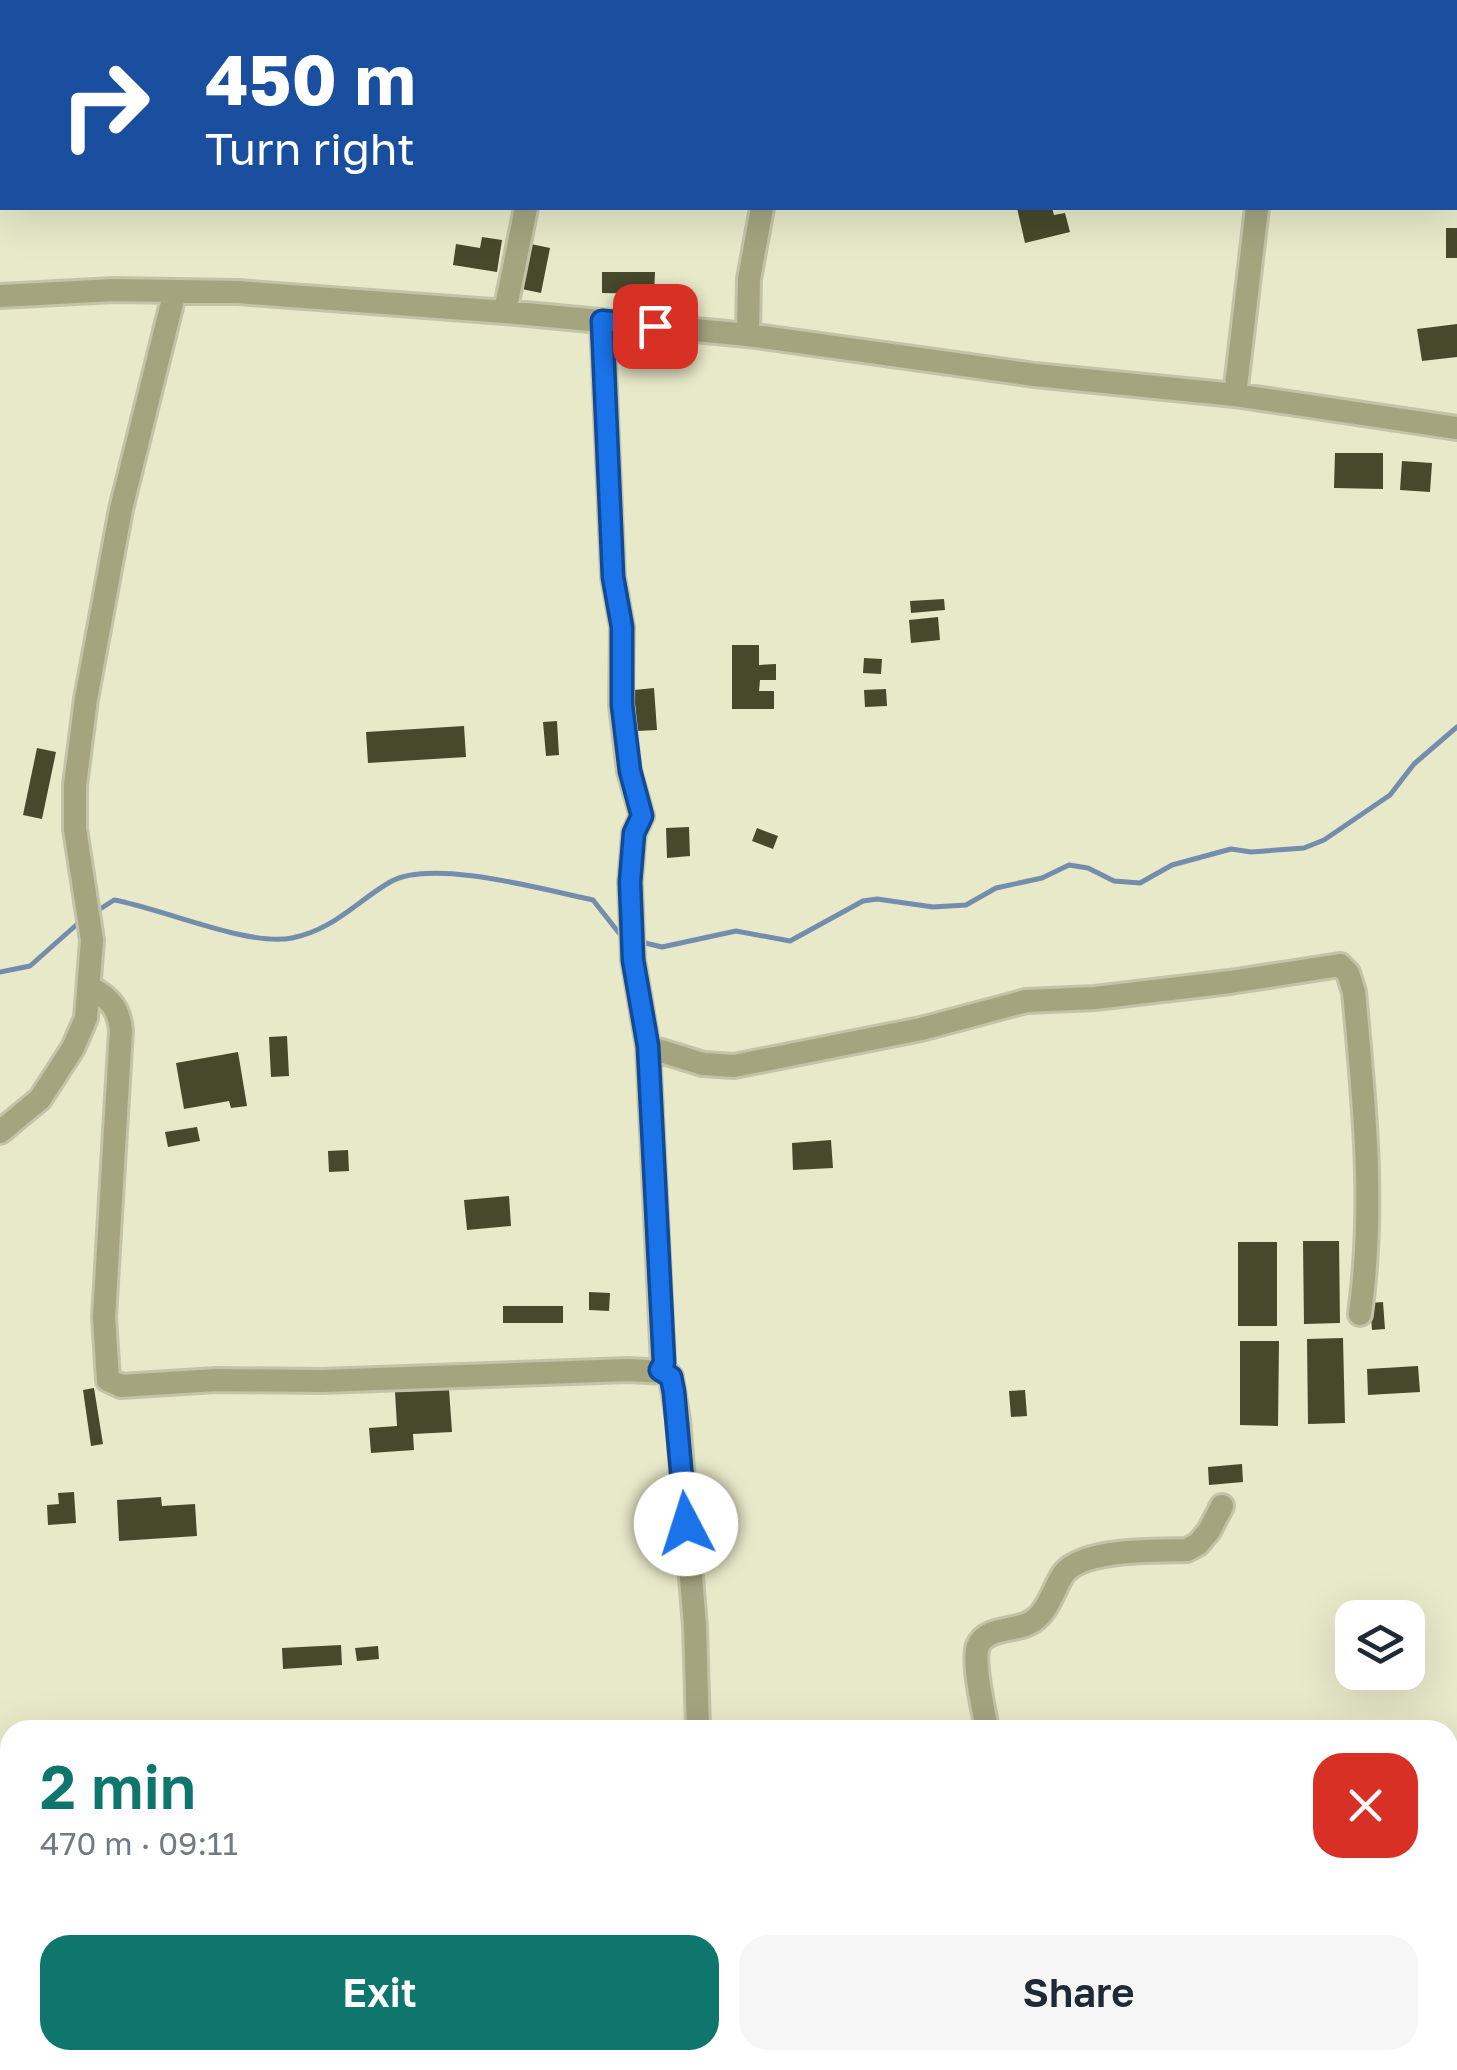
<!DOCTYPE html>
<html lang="en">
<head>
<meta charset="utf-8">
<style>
  :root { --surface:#fff; --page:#f6f6f7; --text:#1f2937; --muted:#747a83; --accent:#0f766e }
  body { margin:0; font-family:"Golos Text",sans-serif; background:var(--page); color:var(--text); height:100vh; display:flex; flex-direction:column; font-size:38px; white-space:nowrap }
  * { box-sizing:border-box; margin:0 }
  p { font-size:32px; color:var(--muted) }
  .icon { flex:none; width:55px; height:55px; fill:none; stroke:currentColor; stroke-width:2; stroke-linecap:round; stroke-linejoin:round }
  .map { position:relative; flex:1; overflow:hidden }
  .sheet { position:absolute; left:0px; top:1720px; width:1458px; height:350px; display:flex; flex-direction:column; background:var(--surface); border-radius:30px 30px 0 0; box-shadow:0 10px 40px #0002 }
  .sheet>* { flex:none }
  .guide { position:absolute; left:0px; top:0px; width:1458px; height:210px; box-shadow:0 10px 40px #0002; background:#1a4fa0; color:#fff; overflow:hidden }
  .controls { position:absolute; left:1335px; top:1600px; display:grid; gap:20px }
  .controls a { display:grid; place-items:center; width:90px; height:90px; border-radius:20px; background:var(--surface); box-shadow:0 10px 40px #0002; font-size:50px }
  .pin { position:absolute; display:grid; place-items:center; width:85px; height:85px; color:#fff; margin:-42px; border-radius:20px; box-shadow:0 5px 15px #0006 }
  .me { position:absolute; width:110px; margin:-55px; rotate:355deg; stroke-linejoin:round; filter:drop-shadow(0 0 8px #0008) }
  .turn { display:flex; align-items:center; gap:35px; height:210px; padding:0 40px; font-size:45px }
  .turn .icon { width:130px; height:130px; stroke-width:2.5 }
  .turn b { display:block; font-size:70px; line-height:85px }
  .round { display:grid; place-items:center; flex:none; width:105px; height:105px; border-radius:30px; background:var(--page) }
  .overview { display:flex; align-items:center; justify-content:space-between; height:170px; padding:0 40px }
  h1 { font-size:60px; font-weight:600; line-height:75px; color:var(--accent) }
  .primary-button { display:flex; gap:20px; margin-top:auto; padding:20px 40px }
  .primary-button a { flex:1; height:115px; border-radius:30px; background:var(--accent); color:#fff; font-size:40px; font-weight:600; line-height:115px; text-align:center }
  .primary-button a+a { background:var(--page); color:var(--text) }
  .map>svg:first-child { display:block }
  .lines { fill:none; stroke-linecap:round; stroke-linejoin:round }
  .stream { stroke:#758dad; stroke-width:5 }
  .building { fill:#48482d }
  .minor-casing { stroke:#c3c4a7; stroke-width:28 }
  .minor { stroke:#a4a47f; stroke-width:22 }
  .route-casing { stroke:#114b97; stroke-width:25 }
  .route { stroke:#1a73e8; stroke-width:18 }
</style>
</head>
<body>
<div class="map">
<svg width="1457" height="2070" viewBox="0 0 1457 2070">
  <rect width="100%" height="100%" fill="#e8e9c9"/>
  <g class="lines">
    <path class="stream" d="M97 911 114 900C161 908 248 947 292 938 333 930 356 902 390 882 432 858 545 890 593 900L619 933 624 934
      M641 942 662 947 736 931 790 941 863 901 877 899 933 907 966 905 996 888 1042 878 1069 865 1088 868 1114 881 1140 883 1172 865 1231 849 1251 852 1304 848 1324 840 1390 795 1414 764 1457 727
      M0 972 30 966 83 919"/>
  </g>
  <path class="building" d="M1017 208H1052L1054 215 1065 213 1070 232 1025 243Z
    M1446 228H1457V258H1446Z
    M482 237 502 240 497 272 453 265 456 244 480 248Z
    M521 242 550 248 541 293 512 287Z
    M602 272H655L654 294 602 293Z
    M1457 324V357L1422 361 1417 329Z
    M1335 453H1383V489L1334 488Z
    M1402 461 1432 463 1430 492 1400 490Z
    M944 599 945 610 911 613 910 601Z
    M938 617 940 640 911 643 909 620Z
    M732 645H759V665L776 664V680H760L759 691H774V709H732Z
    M864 658 882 659 881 674 863 673Z
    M654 688 657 730 637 731 634 690Z
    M886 689 887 706 865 707 864 690Z
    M557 721 559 755 546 756 543 722Z
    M464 726 466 757 368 763 366 732Z
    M37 748 56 752 42 819 23 815Z
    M689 827 690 856 667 858 666 828Z
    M757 828 778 836 773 849 752 841Z
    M287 1036 289 1076 271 1077 269 1037Z
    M238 1052 247 1106 231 1108 229 1101 184 1109 176 1063Z
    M197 1127 200 1141 168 1147 165 1132Z
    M831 1140 833 1168 793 1170 792 1143Z
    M348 1150 349 1171 329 1172 328 1151Z
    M509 1196 511 1226 467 1230 464 1200Z
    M1303 1241H1339L1340 1323 1304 1324Z
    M1238 1242H1277V1326H1238Z
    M589 1292 610 1293 609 1311 589 1310Z
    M1383 1302 1385 1329 1372 1330 1370 1303Z
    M503 1306H563V1323H503Z
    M1343 1338 1345 1423 1308 1424 1307 1339Z
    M1240 1341H1279L1278 1426 1240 1425Z
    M1418 1366 1420 1392 1368 1395 1367 1369Z
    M94 1388 103 1444 91 1446 83 1390Z
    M449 1389 452 1432 413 1434 414 1450 371 1453 369 1428 397 1426 395 1392Z
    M1025 1390 1027 1416 1011 1417 1009 1391Z
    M1242 1464 1243 1482 1209 1485 1208 1467Z
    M74 1492 76 1523 48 1525 47 1505 59 1504 58 1493Z
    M161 1497 162 1506 195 1504 197 1536 119 1541 117 1500Z
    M341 1645 342 1665 283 1669 282 1648Z
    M378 1646 379 1659 357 1661 355 1648Z
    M1155 2060H1188V2070H1155Z"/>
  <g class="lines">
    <g class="minor-casing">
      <path id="minor" d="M567 0 569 2
        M793 2 794 0
        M1279 2 1280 0
        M0 296 114 290 238 292 505 312 748 335 1035 375 1235 395 1457 428
        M505 312 526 208
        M602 321 613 577 622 627 621 705 629 771 642 816 634 833 630 882 633 960 648 1047 663 1363 660 1370
        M748 335 749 279 762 208
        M1235 395 1257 208
        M91 988C110 998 119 1009 121 1030L104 1317 108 1380 121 1386 216 1380 322 1381 628 1370 666 1372 671 1377 678 1420 695 1626 698 1730
        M648 1047 703 1064 734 1066 921 1029 1026 1001 1095 998 1230 982 1340 965 1348 973 1354 992C1364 1100 1375 1206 1360 1314
        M0 1132 40 1099 73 1048 86 1018 92 940 75 829V785L86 699 121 509 175 291
        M987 1730C984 1710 972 1663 978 1646 986 1626 1018 1632 1033 1621 1048 1611 1053 1591 1062 1576 1079 1548 1156 1551 1187 1550L1198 1544 1209 1531 1222 1506
        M1448 1983H1457
        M145 2060 146 2070
        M220 2070 366 2060"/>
    </g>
    <use href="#minor" class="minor"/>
  </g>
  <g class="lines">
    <g class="route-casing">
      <path id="route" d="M655 326 602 321 613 577 622 627V705L630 771 642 816 634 833 630 882 633 960 648 1046 664 1363 660 1370 671 1377 674 1392 686 1524"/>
    </g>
    <use href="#route" class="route"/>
  </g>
</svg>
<div class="controls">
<a><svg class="icon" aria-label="layers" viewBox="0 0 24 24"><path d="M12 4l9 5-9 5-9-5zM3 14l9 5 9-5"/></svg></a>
</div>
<div class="pin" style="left:655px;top:326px;background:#d93025"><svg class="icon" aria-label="arrive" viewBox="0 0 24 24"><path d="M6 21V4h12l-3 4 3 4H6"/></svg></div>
<svg class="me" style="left:686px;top:1524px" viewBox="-20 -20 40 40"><circle r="19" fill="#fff"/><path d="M0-13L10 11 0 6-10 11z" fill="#1a73e8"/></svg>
<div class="guide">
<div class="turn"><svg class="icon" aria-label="right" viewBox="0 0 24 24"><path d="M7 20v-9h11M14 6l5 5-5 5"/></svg><div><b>450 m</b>Turn right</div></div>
</div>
<section class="sheet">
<div class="overview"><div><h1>2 min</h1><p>470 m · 09:11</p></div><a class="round" style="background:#d93025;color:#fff"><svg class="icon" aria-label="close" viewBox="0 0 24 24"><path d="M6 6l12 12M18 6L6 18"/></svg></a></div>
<div class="primary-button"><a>Exit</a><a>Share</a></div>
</section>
</div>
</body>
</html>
